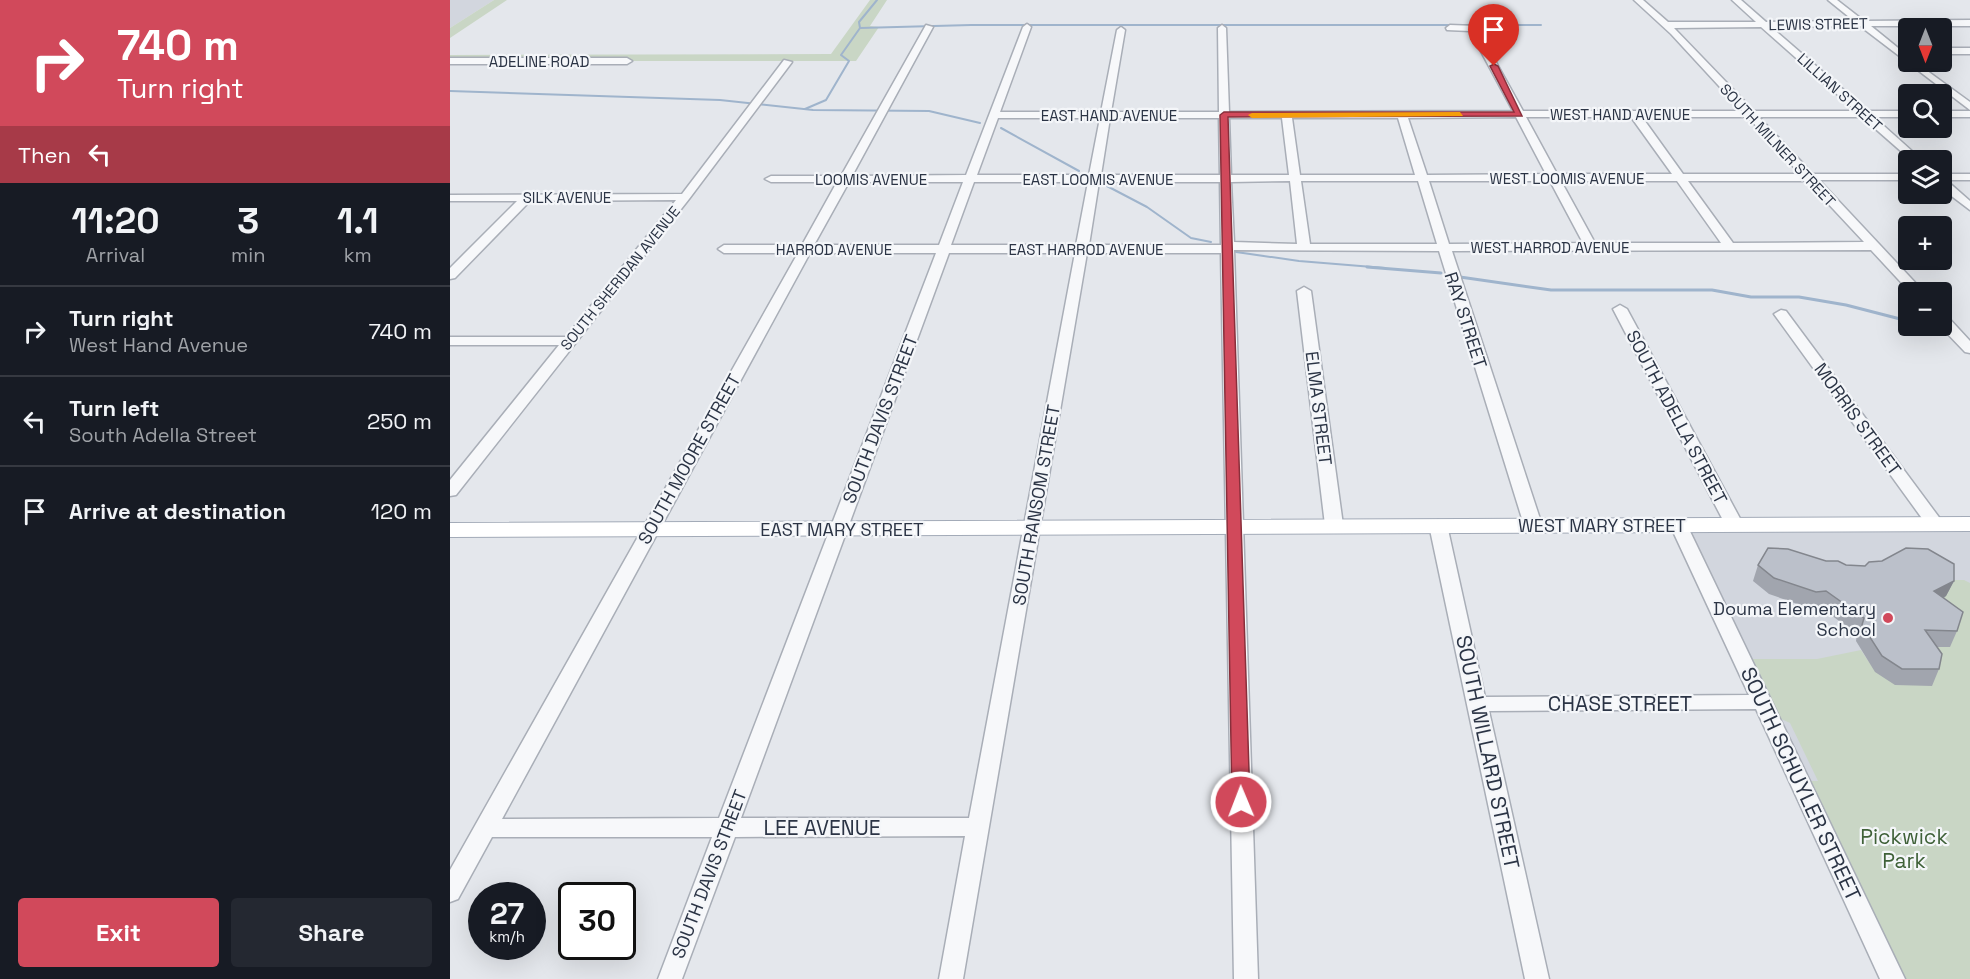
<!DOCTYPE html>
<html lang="en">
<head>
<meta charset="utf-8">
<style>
  :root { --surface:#171b24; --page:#242831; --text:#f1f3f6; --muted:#9ea1a6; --line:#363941; --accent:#d1495b }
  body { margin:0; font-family:"Space Grotesk",sans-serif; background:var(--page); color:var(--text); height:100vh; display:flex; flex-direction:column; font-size:22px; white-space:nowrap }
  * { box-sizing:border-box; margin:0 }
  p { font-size:20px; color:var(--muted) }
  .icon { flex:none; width:33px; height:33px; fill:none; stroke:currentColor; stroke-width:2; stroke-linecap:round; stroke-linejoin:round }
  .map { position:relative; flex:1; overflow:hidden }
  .side { display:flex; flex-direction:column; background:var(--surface); width:450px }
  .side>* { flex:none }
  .hud { background:#d1495b; color:#fff; overflow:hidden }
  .needle { width:39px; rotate:180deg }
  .tools { position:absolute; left:1448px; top:18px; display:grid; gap:12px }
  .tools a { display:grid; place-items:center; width:54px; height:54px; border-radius:6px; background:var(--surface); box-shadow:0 6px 24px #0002; font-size:30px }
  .speed { position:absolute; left:18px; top:882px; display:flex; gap:12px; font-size:30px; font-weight:700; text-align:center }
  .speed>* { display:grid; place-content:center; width:78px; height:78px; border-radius:50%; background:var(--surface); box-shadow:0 6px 24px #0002; line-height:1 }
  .speed small { font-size:15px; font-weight:400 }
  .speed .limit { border:3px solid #111; border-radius:9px; background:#fff; color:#111 }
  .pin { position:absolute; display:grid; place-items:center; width:51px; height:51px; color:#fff; margin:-62px -26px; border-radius:50% 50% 50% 0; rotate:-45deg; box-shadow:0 0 6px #0007 }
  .pin .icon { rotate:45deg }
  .me { position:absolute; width:66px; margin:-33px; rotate:359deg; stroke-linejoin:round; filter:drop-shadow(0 0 4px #0008) }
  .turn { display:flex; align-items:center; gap:21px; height:126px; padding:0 18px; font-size:27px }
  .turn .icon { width:78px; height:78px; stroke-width:2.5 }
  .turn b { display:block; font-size:42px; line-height:51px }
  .then { display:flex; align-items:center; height:57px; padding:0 18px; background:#0003; gap:12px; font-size:22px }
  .eta { display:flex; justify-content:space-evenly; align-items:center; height:102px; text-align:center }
  .eta b { font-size:36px; font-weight:800; line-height:42px }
  .primary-button { display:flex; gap:12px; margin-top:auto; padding:12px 18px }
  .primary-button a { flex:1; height:69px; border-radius:6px; background:var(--accent); color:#fff; font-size:24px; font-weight:800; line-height:69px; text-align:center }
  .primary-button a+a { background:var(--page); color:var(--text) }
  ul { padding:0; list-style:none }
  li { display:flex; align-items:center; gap:18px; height:90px; padding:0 18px; border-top:2px solid var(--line) }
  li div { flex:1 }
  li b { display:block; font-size:22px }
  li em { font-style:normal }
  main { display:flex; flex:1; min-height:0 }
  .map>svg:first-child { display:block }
  .built { fill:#d2d6de }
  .green { fill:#c9d6c5 }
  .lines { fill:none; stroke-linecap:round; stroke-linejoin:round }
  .stream-far1 { stroke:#9fb4cc; stroke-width:2 }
  .stream { stroke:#9fb4cc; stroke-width:3 }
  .minor-casing { stroke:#a9aeb7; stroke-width:3 }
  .major-casing { stroke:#a3abb8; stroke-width:2 }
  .minor { fill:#f7f8fa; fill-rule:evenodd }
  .major { fill:#fff; fill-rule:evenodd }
  .wall { fill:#a1a5ae }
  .shaded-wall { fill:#83868d }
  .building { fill:#bbc0ca; stroke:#83868d; stroke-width:1.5 }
  .route { fill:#d1495b; stroke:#882f3b; stroke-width:1.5 }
  .slow { fill:#f59e0b }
  .poi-dot { fill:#d1495b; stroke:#f4f6f9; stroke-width:2 }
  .labels { text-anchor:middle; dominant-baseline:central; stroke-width:4.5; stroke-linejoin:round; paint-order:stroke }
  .far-street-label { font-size:15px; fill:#2b3445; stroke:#f4f6f9 }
  .street-label { font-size:18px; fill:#2b3445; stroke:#f4f6f9 }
  .poi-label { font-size:18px; fill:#2b3445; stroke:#f4f6f9; text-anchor:end }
  .near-street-label { font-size:21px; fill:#2b3445; stroke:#f4f6f9 }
  .near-park-label { font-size:21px; fill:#3f6138; stroke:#f4f6f9 }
</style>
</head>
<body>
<main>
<section class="side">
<div class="hud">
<div class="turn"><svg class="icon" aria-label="right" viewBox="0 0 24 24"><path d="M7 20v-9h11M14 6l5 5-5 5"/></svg><div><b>740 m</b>Turn right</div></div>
<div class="then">Then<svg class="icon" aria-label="left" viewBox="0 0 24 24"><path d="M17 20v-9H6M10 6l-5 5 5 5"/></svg></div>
</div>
<div class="eta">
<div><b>11:20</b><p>Arrival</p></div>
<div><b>3</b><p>min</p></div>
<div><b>1.1</b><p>km</p></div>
</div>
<ul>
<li><svg class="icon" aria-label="right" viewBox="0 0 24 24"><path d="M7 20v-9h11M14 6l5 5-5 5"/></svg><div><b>Turn right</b><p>West Hand Avenue</p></div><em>740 m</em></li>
<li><svg class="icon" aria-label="left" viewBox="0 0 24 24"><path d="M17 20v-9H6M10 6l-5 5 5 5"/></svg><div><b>Turn left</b><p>South Adella Street</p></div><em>250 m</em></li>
<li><svg class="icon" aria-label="arrive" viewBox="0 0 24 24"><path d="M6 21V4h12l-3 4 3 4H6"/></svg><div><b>Arrive at destination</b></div><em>120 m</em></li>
</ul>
<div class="primary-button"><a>Exit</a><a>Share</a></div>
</section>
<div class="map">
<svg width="1520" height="979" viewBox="0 0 1520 979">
  <rect width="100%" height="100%" fill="#e4e7ec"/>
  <path class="built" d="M0 0H44L0 28Z
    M1520 524V782L1350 781 1229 525Z"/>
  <path class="green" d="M44 0H57L0 38V28Z
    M420 0H437L420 26 429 27 406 61H0V55L381 54Z
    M1497 580H1514L1520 583V979H1443L1350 781H1368L1340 723 1318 713 1292 659H1367L1411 650C1432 684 1443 685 1481 685L1477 607Z"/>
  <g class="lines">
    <path class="stream-far1" d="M410 28 521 25H1091
      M0 91 270 100 363 110 479 111 530 123
      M355 109 376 100 399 61 391 55 410 28 409 22 427 0
      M551 128 629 171
      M655 185 697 207 741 238 761 242
      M786 252 849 261 935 268"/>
    <path class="stream" d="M917 267 991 273
      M1010 277 1101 290H1262L1301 297H1349L1396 305 1458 321
      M1473 326 1488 330"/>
    <g class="minor-casing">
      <path id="minor" d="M1184 0H1193L1218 22H1306L1282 0H1291L1316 22 1404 21 1378 0H1387L1414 21 1520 20V26H1421L1458 56V62H1465L1520 102V110L1410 26 1321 27 1418 111H1458V117H1424L1472 160H1461L1412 117H1309L1363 174H1458V180H1369L1474 292H1460L1421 250 1002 251 1092 525 1083 530 1074 525 989 251 784 250 808 979H784L771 253H637L513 979H489L515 836 285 837 232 979H208L262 837H42L8 899 0 902V870L348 253H274L268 249 274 245H352L387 182H321L315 179 321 176H391L476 25 483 27 402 176 516 175 573 27 577 24 581 27 550 112H651L667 30 671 27 675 30 661 112H769L768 28 772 25 776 28 779 112 1063 111 1020 31 997 30 996 28 1000 25 1026 26 1073 111H1292L1221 34ZM1311 27 1406 111H1304L1224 28ZM1066 117 1096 174 977 175 958 118ZM1076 117H1181L1222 174H1107ZM1192 117H1298L1350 174H1233ZM548 118H650L639 175H527ZM660 118H769L770 175H651ZM779 118H832L839 175H781ZM842 118H948L965 175H850ZM840 181 847 244 784 242 781 182ZM851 181H968L987 244H860ZM979 181H1100L1133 243 999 244ZM1111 181H1227L1271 243H1145ZM1238 181H1357L1414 242 1283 243ZM399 182H513L489 245H364ZM524 182H638L626 245H501ZM649 182H770L771 245H639ZM360 253H486L269 818 52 819ZM499 253H625L519 818H291Z
        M1491 48H1520V54H1491Z
        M0 58H177L182 61 177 64H0Z
        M334 60 342 62 239 199 6 495 0 496V480L109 345H0V337H116L226 200 80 201 5 278 0 279V268L67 201H0V195L232 194Z
        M1491 111H1520V117H1491Z
        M1491 174H1520V180H1496L1520 201V210L1491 188Z
        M854 287 861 291 893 525 884 530 875 525 847 291Z
        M1170 305 1177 309 1293 524 1290 528 1284 529 1275 524 1163 309Z
        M1331 310 1336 311 1491 520 1494 524 1491 528H1479L1324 314Z
        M1491 314 1496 315 1520 341V353L1515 352 1490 326Z
        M988 520 997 525 1035 697 1299 695 1220 525 1223 521H1235L1455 979H1430L1306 709 1039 711 1099 979H1075L979 525Z"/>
    </g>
    <g class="major-casing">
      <path id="major" d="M1520 517V531L0 537V523Z"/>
    </g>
    <use href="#minor" class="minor"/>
    <use href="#major" class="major"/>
  </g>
  <path class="wall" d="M1376 561 1396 565 1504 581 1496 596 1494 598 1507 631 1500 647H1487L1489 669 1482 686 1445 685 1425 672 1406 641 1407 634 1370 607 1359 608 1319 594 1303 581 1308 565Z"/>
  <path class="shaded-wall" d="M1504 581 1496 596 1477 607 1484 591Z"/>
  <path class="building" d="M1318 548 1338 549 1376 561H1388L1396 565 1415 566 1419 562 1432 561 1456 548 1478 549 1504 564V581L1484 591 1513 612 1507 631 1475 630 1492 654 1489 669H1452L1432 656 1412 625 1414 618 1376 591 1366 592 1324 578 1308 565Z"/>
  <path class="route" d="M1044 64 1048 66 1072 116 778 117 800 802 798 808 791 810 785 808 782 802 770 115 774 112H1064L1040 66Z"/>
  <path class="slow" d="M1010 112 1013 116 802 118 798 115 802 113Z"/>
  <circle class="poi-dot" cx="1438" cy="618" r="6"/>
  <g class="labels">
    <g class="far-street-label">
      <text transform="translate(1368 24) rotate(-1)">LEWIS STREET</text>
      <text x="89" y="61">ADELINE ROAD</text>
      <text transform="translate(1390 92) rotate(42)">LILLIAN STREET</text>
      <text x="1170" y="114">WEST HAND AVENUE</text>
      <text x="659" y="115">EAST HAND AVENUE</text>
      <text transform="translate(1328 145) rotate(47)">SOUTH MILNER STREET</text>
      <text x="1117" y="178">WEST LOOMIS AVENUE</text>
      <text x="421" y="179">LOOMIS AVENUE</text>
      <text x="648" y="179">EAST LOOMIS AVENUE</text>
      <text x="117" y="197">SILK AVENUE</text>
      <text x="1100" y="247">WEST HARROD AVENUE</text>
      <text x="384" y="249">HARROD AVENUE</text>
      <text x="636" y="249">EAST HARROD AVENUE</text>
      <text transform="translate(170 278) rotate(-51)">SOUTH SHERIDAN AVENUE</text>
    </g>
    <g class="street-label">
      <text transform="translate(1016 320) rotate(72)">RAY STREET</text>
      <text transform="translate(869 408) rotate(83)">ELMA STREET</text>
      <text transform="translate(1227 417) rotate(62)">SOUTH ADELLA STREET</text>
      <text transform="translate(430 419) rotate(-69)">SOUTH DAVIS STREET</text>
      <text transform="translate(1408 419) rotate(54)">MORRIS STREET</text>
      <text transform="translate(239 459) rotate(-61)">SOUTH MOORE STREET</text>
      <text transform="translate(586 505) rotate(-80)">SOUTH RANSOM STREET</text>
      <text x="1152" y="525">WEST MARY STREET</text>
      <text x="392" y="529">EAST MARY STREET</text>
      <text transform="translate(259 874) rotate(-69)">SOUTH DAVIS STREET</text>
    </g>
    <g class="poi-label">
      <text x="1426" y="608">Douma Elementary<tspan x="1426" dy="21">School</tspan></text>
    </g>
    <g class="near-street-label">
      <text x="1170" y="703">CHASE STREET</text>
      <text transform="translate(1038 752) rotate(78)">SOUTH WILLARD STREET</text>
      <text transform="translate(1351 784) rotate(65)">SOUTH SCHUYLER STREET</text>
      <text x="372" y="827">LEE AVENUE</text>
    </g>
    <g class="near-park-label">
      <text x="1454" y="836">Pickwick<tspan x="1454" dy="24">Park</tspan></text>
    </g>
  </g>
</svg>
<div class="tools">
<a><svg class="needle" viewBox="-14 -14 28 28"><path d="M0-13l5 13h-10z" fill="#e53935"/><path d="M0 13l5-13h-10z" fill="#9ea1a6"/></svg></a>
<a><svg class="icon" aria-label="search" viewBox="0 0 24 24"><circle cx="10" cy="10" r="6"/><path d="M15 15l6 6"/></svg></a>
<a><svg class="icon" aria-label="layers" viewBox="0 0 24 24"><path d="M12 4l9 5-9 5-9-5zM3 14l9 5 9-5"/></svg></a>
<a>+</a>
<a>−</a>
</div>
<div class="speed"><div>27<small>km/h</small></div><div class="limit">30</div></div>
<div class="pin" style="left:1044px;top:66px;background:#d93025"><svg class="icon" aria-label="arrive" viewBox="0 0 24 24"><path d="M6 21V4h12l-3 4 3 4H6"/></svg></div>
<svg class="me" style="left:791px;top:802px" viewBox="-20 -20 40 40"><circle r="17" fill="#d1495b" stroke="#fff" stroke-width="3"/><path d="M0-11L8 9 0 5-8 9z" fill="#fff"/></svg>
</div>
</main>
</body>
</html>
